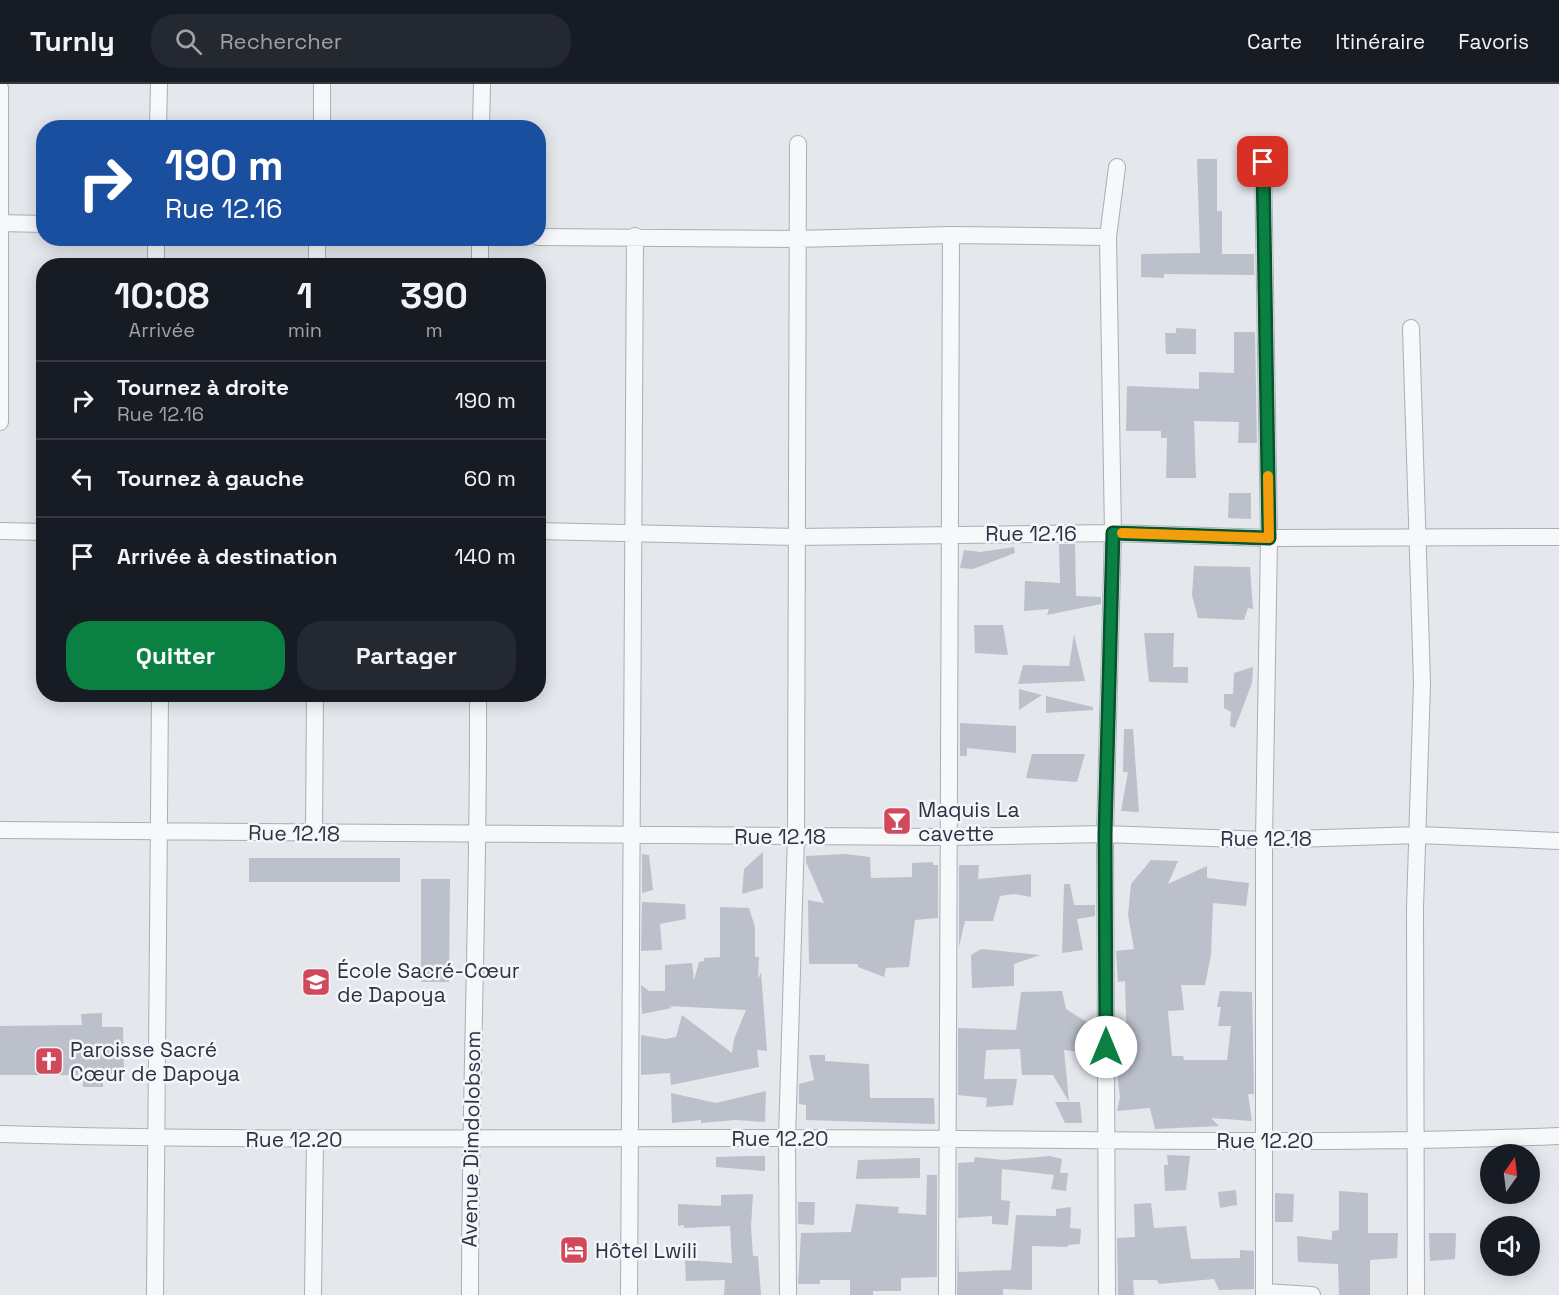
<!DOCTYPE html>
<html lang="fr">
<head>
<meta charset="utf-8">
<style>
  :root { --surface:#171b24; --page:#242831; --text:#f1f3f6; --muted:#9ea1a6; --line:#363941; --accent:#0b8043 }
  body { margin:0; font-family:"Space Grotesk",sans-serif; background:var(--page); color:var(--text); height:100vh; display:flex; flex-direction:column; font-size:22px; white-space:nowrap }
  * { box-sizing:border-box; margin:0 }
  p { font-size:20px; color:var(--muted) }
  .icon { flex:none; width:33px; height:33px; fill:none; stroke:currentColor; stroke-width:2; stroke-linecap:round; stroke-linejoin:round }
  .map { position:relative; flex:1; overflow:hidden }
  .sheet { position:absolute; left:36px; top:174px; width:510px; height:444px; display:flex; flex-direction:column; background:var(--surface); border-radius:24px; box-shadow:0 3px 15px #0003 }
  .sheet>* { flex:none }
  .guide { position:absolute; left:36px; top:36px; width:510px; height:126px; border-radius:24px; box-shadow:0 3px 15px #0003; background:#1a4fa0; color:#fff; overflow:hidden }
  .needle { width:39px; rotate:14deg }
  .buttons { position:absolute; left:1480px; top:1060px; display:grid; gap:12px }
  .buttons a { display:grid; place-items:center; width:60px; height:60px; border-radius:50%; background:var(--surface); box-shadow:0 3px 15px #0003; font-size:30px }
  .pin { position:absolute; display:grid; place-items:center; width:51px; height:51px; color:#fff; margin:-26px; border-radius:12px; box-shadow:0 3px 9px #0006 }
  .me { position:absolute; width:66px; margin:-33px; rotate:0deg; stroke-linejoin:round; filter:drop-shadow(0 0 4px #0008) }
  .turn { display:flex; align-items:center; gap:21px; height:126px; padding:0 30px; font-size:27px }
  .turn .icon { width:78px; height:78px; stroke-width:2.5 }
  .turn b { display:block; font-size:42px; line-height:51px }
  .eta { display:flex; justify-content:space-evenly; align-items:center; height:102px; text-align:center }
  .eta b { font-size:36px; font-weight:800; line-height:42px }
  .primary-button { display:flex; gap:12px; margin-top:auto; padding:12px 30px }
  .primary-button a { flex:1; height:69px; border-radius:24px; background:var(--accent); color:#fff; font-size:24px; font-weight:800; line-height:69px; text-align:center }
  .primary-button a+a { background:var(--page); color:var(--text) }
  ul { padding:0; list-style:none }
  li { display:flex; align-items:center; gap:18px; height:78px; padding:0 30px; border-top:2px solid var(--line) }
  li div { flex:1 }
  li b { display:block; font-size:22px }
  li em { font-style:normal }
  header { display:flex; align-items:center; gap:36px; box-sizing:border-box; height:84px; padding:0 30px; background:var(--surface); border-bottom:2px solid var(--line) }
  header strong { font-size:28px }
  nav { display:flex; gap:33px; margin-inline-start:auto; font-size:21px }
  .search { width:420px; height:54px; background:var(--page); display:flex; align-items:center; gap:15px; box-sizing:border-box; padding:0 21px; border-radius:24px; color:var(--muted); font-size:22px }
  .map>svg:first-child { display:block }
  .building { fill:#bbc0ca }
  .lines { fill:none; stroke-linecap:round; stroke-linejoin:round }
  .minor-casing { stroke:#a9aeb7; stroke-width:18 }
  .minor { stroke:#f7f8fa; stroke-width:16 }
  .route-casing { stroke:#07532c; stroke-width:15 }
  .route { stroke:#0b8043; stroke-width:10 }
  .slow { stroke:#f59e0b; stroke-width:10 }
  .labels { text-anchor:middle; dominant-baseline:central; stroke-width:5; stroke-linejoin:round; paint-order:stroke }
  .street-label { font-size:21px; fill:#2b3445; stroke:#f4f6f9 }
  .poi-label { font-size:21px; fill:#2b3445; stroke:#f4f6f9; text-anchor:start }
</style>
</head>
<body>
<header>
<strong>Turnly</strong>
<div class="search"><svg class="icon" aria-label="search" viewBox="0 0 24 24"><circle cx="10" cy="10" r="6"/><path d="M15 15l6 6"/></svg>Rechercher</div>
<nav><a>Carte</a><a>Itinéraire</a><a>Favoris</a></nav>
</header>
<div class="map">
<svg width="1559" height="1211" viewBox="0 0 1559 1211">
  <rect width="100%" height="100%" fill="#e4e7ec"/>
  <path class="building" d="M1197 75H1217V127H1222V170H1254V191L1164 190V194L1141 193V170L1200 169Z
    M1176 244 1196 245V270H1166L1165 249H1176Z
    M1234 248H1255L1257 359H1238L1239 338 1194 337 1196 394H1166L1167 354H1161V347H1126L1127 302 1199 305V288L1234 289Z
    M1229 409H1251V435L1228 434Z
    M1059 460H1075L1076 512 1101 513V520L1047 531 1049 525 1024 527 1025 497 1060 499Z
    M1014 463 1015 469 973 485 960 484 964 466 980 468Z
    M1194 482 1250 483 1253 525 1248 524 1244 536 1198 534 1192 511Z
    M974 541H1003L1008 571 975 569Z
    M1144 549H1174L1173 583H1188V599L1149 598Z
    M1074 550 1085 597 1018 600 1023 581 1069 582Z
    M1253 583 1252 599 1241 628 1235 644 1230 642 1231 628 1224 624V610H1233L1234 589Z
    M1019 605 1042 611 1019 626Z
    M1046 612 1093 623V626L1046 629Z
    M960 639 1016 642V669L967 664V672H960Z
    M1124 645H1133L1139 728 1121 727 1128 688H1123Z
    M1032 670H1085L1077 698 1026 694Z
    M763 768V804L742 810 744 785Z
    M642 770 649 771 653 806 642 809Z
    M846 770 870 773 871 794 912 793V779L933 778V781H938V834L915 836 909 883 886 884 884 893 858 883V880H809L808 816 824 819 806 778V772Z
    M249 774H400V798H249Z
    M1151 776 1178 777 1168 800 1207 782V794L1249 799 1246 822 1213 819 1211 871 1205 901H1181L1184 926 1168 927 1172 972H1183L1184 976H1227L1231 942H1218L1221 923H1217L1220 907 1252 908 1254 1010H1248L1252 1037 1211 1034 1219 1042 1155 1045 1150 1024 1117 1027 1120 1013 1117 989 1123 990 1125 963 1127 964 1125 897 1118 898 1116 867 1134 865 1128 831 1131 800Z
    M959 781H979L978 795 1031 790V813L1014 810 1000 812 993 837H965L959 863Z
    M421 795H450L449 898H421Z
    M1064 800H1070L1074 821H1095V832L1077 835 1083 866 1062 869Z
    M642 818 685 820 686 835 660 840 662 866 641 867Z
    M720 823 749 824 755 843V873H759L758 895 761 888 767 967 757 966 759 983 671 1001 670 989 641 991V951L665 955 676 953 682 931 732 969 734 955 746 926 669 922 672 924 642 930 641 901 649 907H665V881L692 879 694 896 699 878 704 877V874L720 873Z
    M981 865 1040 871 1014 880V902L972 904 971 871Z
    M1062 907 1066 925 1088 939 1090 969 1064 966 1069 1018H1080L1082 1039H1065L1055 1018H1069L1053 991H1022L1020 965 986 966 984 995H1017L1013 1021 986 1023 987 1014 958 1011V944L1016 946 1021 908Z
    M102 929V943H123L124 990H103V1003H83V991H0V942L82 941 81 930Z
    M809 971H825V977L869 980 870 1014H934L935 1040 806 1036V1021L799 1020V1000L814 996Z
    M766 1007 765 1038 735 1036 701 1039V1036L672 1039 671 1009 716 1019Z
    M1167 1071 1190 1072 1186 1106 1165 1107 1164 1081H1168Z
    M751 1072H765V1087L716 1083V1073Z
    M1050 1072 1062 1075 1060 1089H1068L1066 1107 1051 1105 1054 1091 1002 1085 1001 1116 1010 1117 1008 1141 992 1140V1132L958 1134V1079L974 1078 975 1073 1003 1076Z
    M920 1074V1094L856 1095 858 1076Z
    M927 1091H937V1193L901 1194V1207H873V1211H850V1196H820V1200H798L801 1149 851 1148 856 1120 899 1123 898 1129 926 1131Z
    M1236 1106 1237 1121 1220 1124 1218 1108Z
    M1339 1107 1368 1109V1149H1398L1397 1174 1370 1176V1211H1339L1338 1180 1298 1178 1297 1152 1332 1156V1147L1339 1146Z
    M1275 1109 1294 1110 1293 1138H1275Z
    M753 1110 751 1142 753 1172H758L761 1211H724L725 1196 686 1197 685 1176 732 1179 730 1142 684 1144V1141L678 1142V1120L721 1122V1111Z
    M798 1118H815L814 1141 798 1140Z
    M1151 1119 1154 1144 1186 1142 1191 1175 1240 1174V1166L1254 1167V1205L1219 1206 1214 1195 1159 1200 1157 1196H1133L1134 1211H1118L1117 1154 1135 1153 1134 1120Z
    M1071 1123 1070 1144 1081 1145 1080 1160 1068 1161 1067 1163 1032 1162V1206L1003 1205V1211H957L958 1145 959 1188 1011 1186 1016 1131 1056 1132V1125Z
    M1429 1149H1456L1455 1175 1430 1177Z"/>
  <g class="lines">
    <g class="minor-casing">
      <path id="minor" d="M322 0V44
        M0 4V338
        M158 44 159 0
        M481 44 482 0
        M1263 78 1269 454 1264 756V1211
        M0 139 44 140
        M538 153 797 155 951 151 1108 153
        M156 154V182
        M317 182V154
        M480 182V154
        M1411 244 1422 598 1415 825 1416 1211
        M0 447 44 448
        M538 447 796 453 1113 449 1269 454 1559 453
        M0 746 948 753 1105 750 1264 756 1418 751 1559 757
        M314 750 315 610
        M0 1050C261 1058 522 1053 783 1054 1042 1054 1301 1062 1559 1052
        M1264 1208 1312 1211
        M155 1211 160 610
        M313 1211 315 1055
        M470 1211C470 1011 479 811 478 610
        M629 1211 635 152
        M788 1211 787 1054 796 752 798 60
        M947 1211 951 151
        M1107 1211 1105 750 1113 449 1108 153 1117 83"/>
    </g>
    <use href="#minor" class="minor"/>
  </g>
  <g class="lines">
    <g class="route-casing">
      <path id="route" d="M1106 963 1105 750 1113 449 1269 454 1263 78"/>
    </g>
    <use href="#route" class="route"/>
    <path class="slow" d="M1122 449 1269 454 1268 392"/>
  </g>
  <defs>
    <g id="bar-square" transform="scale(1.5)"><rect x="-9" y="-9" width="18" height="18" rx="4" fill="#d1495b" stroke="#f4f6f9"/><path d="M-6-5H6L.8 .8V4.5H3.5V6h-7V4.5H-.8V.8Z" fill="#fff"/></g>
    <g id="school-square" transform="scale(1.5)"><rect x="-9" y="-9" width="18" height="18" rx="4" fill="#d1495b" stroke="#f4f6f9"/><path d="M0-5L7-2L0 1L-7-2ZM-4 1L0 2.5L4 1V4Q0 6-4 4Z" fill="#fff"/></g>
    <g id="church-square" transform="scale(1.5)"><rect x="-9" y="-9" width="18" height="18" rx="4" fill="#d1495b" stroke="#f4f6f9"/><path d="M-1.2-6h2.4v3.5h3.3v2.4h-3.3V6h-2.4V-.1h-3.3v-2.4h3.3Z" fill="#fff"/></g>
    <g id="hotel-square" transform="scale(1.5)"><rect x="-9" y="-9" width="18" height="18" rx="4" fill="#d1495b" stroke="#f4f6f9"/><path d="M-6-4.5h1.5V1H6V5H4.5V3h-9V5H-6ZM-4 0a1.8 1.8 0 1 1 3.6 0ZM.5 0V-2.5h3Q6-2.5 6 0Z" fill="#fff"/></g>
  </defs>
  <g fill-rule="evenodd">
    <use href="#bar-square" x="897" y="737"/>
    <use href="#school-square" x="316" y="898"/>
    <use href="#church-square" x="49" y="977"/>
    <use href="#hotel-square" x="574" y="1166"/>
  </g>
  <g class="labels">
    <g class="street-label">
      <text x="1031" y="449">Rue 12.16</text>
      <text transform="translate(294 749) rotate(1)">Rue 12.18</text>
      <text x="780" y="752">Rue 12.18</text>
      <text x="1266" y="754">Rue 12.18</text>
      <text x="780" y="1054">Rue 12.20</text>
      <text x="294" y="1055">Rue 12.20</text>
      <text transform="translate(471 1055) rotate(-89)">Avenue Dimdolobsom</text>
      <text x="1265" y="1056">Rue 12.20</text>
    </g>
    <g class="poi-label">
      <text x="918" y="725">Maquis La<tspan x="918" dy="24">cavette</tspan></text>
      <text x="337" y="886">École Sacré-Cœur<tspan x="337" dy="24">de Dapoya</tspan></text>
      <text x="70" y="965">Paroisse Sacré<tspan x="70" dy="24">Cœur de Dapoya</tspan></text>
      <text x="595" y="1166">Hôtel Lwili</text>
    </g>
  </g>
</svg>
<div class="buttons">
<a><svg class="needle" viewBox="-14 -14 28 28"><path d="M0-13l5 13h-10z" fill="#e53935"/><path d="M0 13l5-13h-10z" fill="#9ea1a6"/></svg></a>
<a><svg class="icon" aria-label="sound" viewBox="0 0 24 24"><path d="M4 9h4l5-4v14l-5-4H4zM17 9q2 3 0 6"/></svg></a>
</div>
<div class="pin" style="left:1263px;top:78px;background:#d93025"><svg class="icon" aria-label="arrive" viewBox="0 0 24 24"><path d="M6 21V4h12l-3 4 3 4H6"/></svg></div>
<svg class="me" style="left:1106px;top:963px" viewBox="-20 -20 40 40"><circle r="19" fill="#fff"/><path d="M0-13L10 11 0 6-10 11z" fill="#0b8043"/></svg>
<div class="guide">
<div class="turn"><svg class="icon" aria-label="right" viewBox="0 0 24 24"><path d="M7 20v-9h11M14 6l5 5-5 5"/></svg><div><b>190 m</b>Rue 12.16</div></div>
</div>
<section class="sheet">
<div class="eta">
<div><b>10:08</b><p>Arrivée</p></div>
<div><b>1</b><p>min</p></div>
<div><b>390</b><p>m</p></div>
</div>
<ul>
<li><svg class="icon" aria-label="right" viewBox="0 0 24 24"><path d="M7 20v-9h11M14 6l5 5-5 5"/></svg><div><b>Tournez à droite</b><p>Rue 12.16</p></div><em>190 m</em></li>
<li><svg class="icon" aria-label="left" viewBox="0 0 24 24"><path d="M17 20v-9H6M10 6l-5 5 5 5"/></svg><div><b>Tournez à gauche</b></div><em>60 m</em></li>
<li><svg class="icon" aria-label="arrive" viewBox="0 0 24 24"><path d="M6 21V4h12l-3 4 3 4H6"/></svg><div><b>Arrivée à destination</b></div><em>140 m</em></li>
</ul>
<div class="primary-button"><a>Quitter</a><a>Partager</a></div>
</section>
</div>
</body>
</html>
